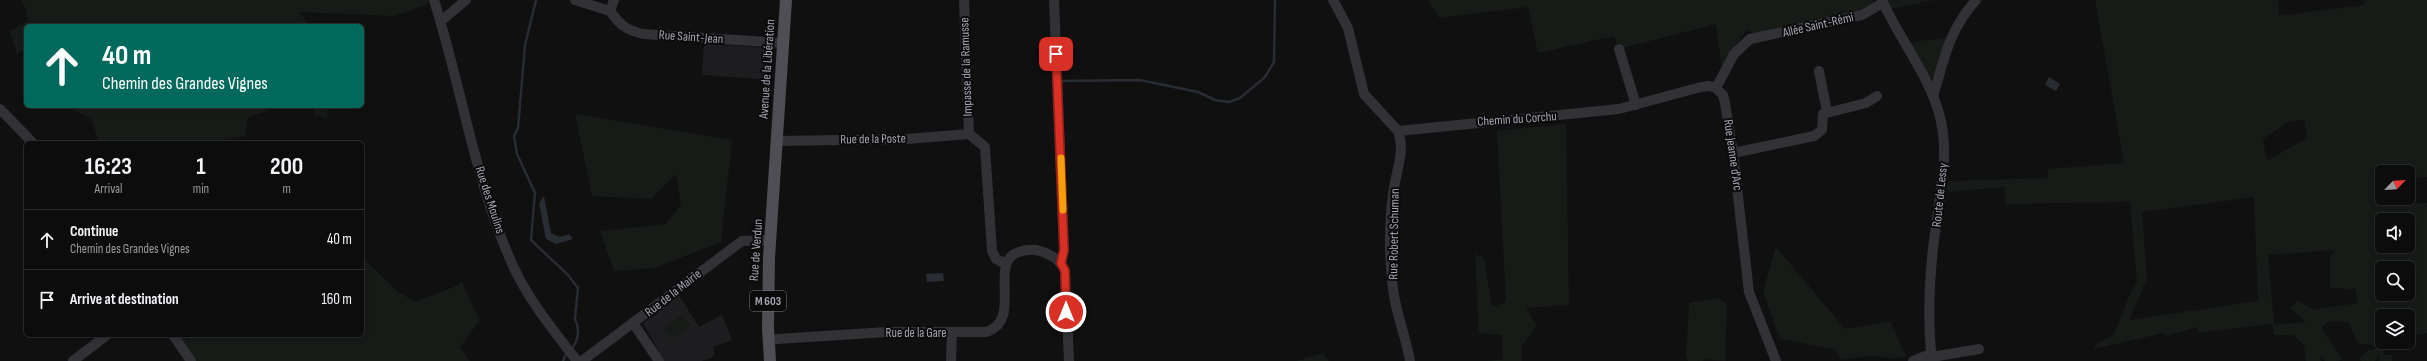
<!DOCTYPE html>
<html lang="en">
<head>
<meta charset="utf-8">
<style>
  :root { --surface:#0c0c0d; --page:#1a1a1b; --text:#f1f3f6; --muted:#9a9b9d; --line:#2c2c2e }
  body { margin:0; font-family:"Sofia Sans Condensed",sans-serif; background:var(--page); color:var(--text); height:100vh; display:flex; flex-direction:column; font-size:15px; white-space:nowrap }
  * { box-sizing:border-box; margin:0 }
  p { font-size:13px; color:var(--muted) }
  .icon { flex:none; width:22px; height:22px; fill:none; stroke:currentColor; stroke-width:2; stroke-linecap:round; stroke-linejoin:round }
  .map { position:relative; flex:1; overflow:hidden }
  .details { position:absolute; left:24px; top:141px; width:340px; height:196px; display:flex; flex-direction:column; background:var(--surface); border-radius:6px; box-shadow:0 2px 6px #0003,0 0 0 1px var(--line) }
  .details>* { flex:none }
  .hud { position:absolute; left:24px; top:24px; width:340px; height:84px; border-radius:6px; box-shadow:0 2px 6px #0003,0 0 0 1px var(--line); background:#00695c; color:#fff; overflow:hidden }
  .needle { width:26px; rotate:65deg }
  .tools { position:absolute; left:2375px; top:165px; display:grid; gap:8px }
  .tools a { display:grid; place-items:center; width:40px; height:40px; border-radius:6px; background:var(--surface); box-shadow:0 2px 6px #0003,0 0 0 1px var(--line); font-size:20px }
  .pin { position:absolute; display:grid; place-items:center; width:34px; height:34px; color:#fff; margin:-17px; border-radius:8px; box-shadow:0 2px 6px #0006 }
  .me { position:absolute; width:44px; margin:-22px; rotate:0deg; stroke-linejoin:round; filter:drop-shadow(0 0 3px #0008) }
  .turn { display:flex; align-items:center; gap:14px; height:84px; padding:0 12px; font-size:18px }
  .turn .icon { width:52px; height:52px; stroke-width:2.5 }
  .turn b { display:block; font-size:28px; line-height:34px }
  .eta { display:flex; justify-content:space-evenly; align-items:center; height:68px; text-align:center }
  .eta b { font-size:24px; font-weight:700; line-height:28px }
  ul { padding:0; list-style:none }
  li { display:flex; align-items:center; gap:12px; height:60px; padding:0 12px; border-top:1px solid var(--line) }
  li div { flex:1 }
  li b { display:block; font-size:15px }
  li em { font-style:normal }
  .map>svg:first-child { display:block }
  .built { fill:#1d1c1e }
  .green { fill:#171b18; fill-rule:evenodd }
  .water { fill:#282c33 }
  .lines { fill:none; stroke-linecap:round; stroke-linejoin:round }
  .stream { stroke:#282c33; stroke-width:2.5 }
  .minor { stroke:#323136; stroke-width:10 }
  .major { stroke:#4e4e54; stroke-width:12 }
  .route-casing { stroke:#8d1f18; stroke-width:10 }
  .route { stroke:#d93025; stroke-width:7 }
  .slow { stroke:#f59e0b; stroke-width:7 }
  .labels { text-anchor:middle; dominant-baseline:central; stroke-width:4; stroke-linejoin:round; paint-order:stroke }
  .shield { fill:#0b0b0c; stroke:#75767f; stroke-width:1 }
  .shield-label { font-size:12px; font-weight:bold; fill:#a3a4b0 }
  .street-label { font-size:13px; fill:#a3a4b0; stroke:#0b0b0c }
</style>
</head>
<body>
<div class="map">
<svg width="2427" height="361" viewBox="0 0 2427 361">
  <rect width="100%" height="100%" fill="#101011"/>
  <path class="built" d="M704 44 773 48 771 80 702 75Z
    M679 295 699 327 722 315 732 340 713 347 715 356 702 361H664L643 323Z"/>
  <path class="green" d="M21 0H427L428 4 395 16 299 12 310 26H26V49L17 54 10 32 28 20 26 9Z
    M1428 0H1873L1874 9 1765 38 1746 30 1722 69 1716 24 1619 49 1614 36 1538 53 1528 7 1439 18Z
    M1886 0H1934L1890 9Z
    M2095 0H2278L2279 16 2364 5 2365 0H2427V177L2408 178V172H2382V183L2377 185V189L2382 198H2387L2398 204 2427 203V333L2408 337V316H2382L2384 355H2392V361H2379L2380 353 2375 361H2361L2359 358 2369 350 2379 347 2358 343 2348 322H2327L2321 328 2342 358 2339 361H2326L2321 356V361H2306L2304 345 2293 335H2274L2273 325 2268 324 2199 333 2197 327 2165 336 2164 333 2093 349 2097 344 2114 334 2130 294 2137 282 2130 202 2005 204V187L1947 192 1948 181 2048 178V169L2124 163ZM2304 120 2307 138 2267 161 2263 139 2290 121ZM2254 197 2258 301 2129 320 2147 280 2142 212ZM2382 220H2408V246H2382ZM2336 250 2330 255V288L2356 289 2357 303 2314 310 2298 301 2291 307 2292 310 2306 322 2274 325 2268 255ZM2382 268H2408V294H2382Z
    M1947 38 1935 77 1930 78 1908 42Z
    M62 106H272L266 112 248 117 245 136 224 140 225 143H99L91 118Z
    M311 106H328L327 118 315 115Z
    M575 114 732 140 721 242 654 268 614 271 600 231 666 224 681 204 676 174 651 199 592 196Z
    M1566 124 1569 305 1526 308 1537 325 1521 347 1522 361H1488L1503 359 1502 335 1479 333 1475 254 1484 258 1492 307 1506 302 1497 131Z
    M1776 247 1845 329 1890 321 1906 356C1889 361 1889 356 1874 356 1863 356 1852 358 1842 360L1834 349 1780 339 1763 292Z
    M362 257 397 291 415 302 459 285 461 281 480 320 460 347 470 361H191L175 335H362Z
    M1718 298 1727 304 1725 361 1703 359V361H1688L1686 355 1689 303Z
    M683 315 690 326 671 339 664 327Z
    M1323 353 1329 361H1296Z"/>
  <path class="water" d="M2049 77 2060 84 2056 91 2045 85Z
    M544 196 551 233 560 237 569 234 573 239 556 244 546 239 539 203Z
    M943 273 944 281 927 282 926 274Z"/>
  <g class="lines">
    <path class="stream" d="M536 0 525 45 518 128 514 136 517 154 535 193 531 240 568 275 578 288 575 319C580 329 578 340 572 349
      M1062 81 1140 80 1198 92 1215 100 1229 102 1240 98 1265 77 1274 62 1275 0
      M563 361 566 354"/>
    <path class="minor" d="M434 0C462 89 475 183 514 268 530 302 554 331 577 361
      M575 0 610 11
      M964 0 969 134
      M1054 0 1064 251 1061 263
      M1333 0 1348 28 1364 94 1398 131C1406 151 1395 174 1393 194 1389 223 1389 260 1393 289 1396 314 1406 337 1410 361
      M1882 0C1899 39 1929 74 1940 117 1949 153 1941 188 1936 225 1930 267 1927 318 1932 361
      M610 11C620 25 626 30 643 34L783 43
      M610 11 614 0
      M441 21 466 0
      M1619 49 1636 105
      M1819 71 1827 112
      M1716 88 1734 54 1750 39 1862 15 1883 3
      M1933 96C1945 57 1948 32 1976 0
      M0 109 33 143
      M1398 131 1619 109 1701 87 1709 86 1716 88 1723 95 1725 103 1733 153 1749 292 1776 361
      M969 134 985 147 992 251 996 259 1006 264
      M777 141 907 139 969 134
      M1733 153 1814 136 1822 130 1823 114 1866 103 1877 96
      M633 323 659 361
      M173 335 191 361
      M769 341 777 339 887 332H986C1024 321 987 261 1019 252 1025 250 1033 249 1040 251 1052 255 1060 260 1065 271L1069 361
      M73 361 107 335
      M582 361 742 241 770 240
      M951 361 952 332
      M1913 361 1925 356H1938L1979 349"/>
    <path class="major" d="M770 361 768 328 769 258 786 0"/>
  </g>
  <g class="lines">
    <g class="route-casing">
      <path id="route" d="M1056 54 1064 250 1061 263 1065 271 1066 312"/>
    </g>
    <use href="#route" class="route"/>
    <path class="slow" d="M1061 158 1063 210"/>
  </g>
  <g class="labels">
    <rect class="shield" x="750" y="291" width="36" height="20" rx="3"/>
    <g class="shield-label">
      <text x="768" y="301">M 603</text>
    </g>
    <g class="street-label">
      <text transform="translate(1818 25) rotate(-13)">Allée Saint-Rémi</text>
      <text transform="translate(691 37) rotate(4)">Rue Saint-Jean</text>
      <text transform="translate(966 67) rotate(-92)">Impasse de la Ramusse</text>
      <text transform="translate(767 69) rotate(-86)">Avenue de la Libération</text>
      <text transform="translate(1517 119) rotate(-4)">Chemin du Corchu</text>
      <text transform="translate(873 139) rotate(-1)">Rue de la Poste</text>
      <text transform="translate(1733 155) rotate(82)">Rue Jeanne d'Arc</text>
      <text transform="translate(1940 195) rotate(-84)">Route de Lessy</text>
      <text transform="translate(490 200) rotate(72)">Rue des Moulins</text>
      <text transform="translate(1394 234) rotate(-89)">Rue Robert Schuman</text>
      <text transform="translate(756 250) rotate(-86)">Rue de Verdun</text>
      <text transform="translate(673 293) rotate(-38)">Rue de la Mairie</text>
      <text x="916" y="333">Rue de la Gare</text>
    </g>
  </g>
</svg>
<div class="tools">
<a><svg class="needle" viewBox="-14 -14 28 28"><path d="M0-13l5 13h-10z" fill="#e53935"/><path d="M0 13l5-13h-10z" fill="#9a9b9d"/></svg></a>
<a><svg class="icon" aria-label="sound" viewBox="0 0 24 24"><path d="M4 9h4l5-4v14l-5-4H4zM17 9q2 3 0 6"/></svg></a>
<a><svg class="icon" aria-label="search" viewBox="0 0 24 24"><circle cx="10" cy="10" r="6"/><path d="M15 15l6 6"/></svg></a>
<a><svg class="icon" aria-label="layers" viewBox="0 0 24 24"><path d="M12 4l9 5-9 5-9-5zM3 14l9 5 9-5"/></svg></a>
</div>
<div class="pin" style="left:1056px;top:54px;background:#d93025"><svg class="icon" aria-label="arrive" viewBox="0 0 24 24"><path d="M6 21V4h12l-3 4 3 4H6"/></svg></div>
<svg class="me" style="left:1066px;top:312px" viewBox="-20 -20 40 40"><circle r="17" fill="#d93025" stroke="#fff" stroke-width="3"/><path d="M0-11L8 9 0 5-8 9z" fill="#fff"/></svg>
<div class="hud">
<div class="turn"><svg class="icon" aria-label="ahead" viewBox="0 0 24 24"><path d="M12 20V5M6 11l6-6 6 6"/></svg><div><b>40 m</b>Chemin des Grandes Vignes</div></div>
</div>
<section class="details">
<div class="eta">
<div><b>16:23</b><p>Arrival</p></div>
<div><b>1</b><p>min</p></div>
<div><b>200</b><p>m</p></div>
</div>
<ul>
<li><svg class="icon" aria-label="ahead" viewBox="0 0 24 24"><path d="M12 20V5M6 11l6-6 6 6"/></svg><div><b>Continue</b><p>Chemin des Grandes Vignes</p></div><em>40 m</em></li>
<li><svg class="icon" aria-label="arrive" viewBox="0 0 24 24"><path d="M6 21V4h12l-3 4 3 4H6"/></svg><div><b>Arrive at destination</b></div><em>160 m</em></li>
</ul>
</section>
</div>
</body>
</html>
